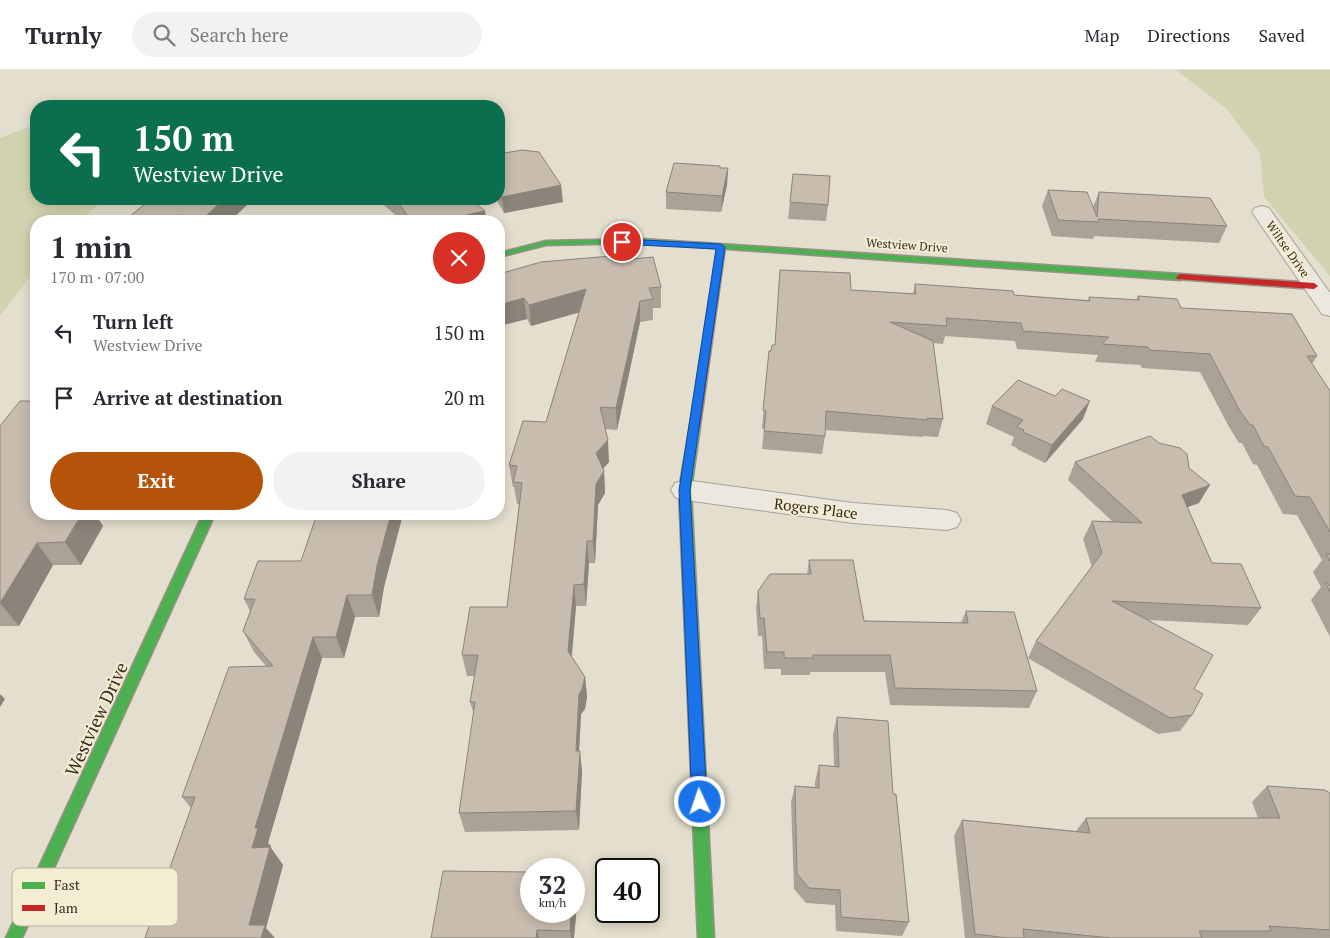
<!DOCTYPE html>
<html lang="en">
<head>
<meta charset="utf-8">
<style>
  :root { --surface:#fff; --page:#f2f2f3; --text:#2b2b33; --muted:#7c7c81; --line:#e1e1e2; --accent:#b45309 }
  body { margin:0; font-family:"PT Serif",serif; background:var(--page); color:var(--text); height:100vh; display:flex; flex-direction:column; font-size:19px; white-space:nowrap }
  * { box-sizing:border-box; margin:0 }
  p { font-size:16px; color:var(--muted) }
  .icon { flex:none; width:28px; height:28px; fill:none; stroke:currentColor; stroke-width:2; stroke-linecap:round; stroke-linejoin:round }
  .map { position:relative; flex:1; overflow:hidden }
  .details { position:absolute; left:30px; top:145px; width:475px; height:305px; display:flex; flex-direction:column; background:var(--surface); border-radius:20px; box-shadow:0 2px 12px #0003 }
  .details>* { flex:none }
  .top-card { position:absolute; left:30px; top:30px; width:475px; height:105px; border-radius:20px; box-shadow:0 2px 12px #0003; background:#0b6e4f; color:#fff; overflow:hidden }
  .speed { position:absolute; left:520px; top:788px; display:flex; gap:10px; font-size:25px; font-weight:700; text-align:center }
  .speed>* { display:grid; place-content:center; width:65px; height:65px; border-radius:50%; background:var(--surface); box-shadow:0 2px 12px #0003; line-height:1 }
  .speed small { font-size:12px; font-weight:400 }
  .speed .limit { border:2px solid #111; border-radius:8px; background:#fff; color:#111 }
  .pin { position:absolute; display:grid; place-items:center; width:42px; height:42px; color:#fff; margin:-21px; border:2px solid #fff; border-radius:50%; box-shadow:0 1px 5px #0007 }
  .me { position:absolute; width:55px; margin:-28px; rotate:357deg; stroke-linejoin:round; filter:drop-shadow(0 0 4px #0008) }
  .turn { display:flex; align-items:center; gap:18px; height:105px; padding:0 20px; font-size:22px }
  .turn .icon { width:65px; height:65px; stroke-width:2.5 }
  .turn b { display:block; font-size:35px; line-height:42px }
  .round { display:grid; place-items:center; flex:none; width:52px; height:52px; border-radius:26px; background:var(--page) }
  .summary { display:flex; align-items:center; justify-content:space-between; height:85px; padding:0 20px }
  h1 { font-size:30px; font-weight:700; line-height:38px }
  .primary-button { display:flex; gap:10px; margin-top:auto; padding:10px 20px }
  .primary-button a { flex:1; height:58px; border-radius:30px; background:var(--accent); color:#fff; font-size:20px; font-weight:700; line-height:58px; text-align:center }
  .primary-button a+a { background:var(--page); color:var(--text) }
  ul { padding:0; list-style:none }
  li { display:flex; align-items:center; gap:15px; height:65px; padding:0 20px }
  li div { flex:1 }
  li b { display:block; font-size:19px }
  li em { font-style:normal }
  header { display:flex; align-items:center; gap:30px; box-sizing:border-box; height:70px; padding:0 25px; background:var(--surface); border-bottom:1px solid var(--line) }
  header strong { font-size:24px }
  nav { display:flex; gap:28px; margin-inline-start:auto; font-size:18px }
  .search { width:350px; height:45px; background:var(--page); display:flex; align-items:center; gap:12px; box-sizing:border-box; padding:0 18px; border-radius:28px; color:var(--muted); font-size:19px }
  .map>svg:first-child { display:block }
  .green { fill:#d1d3b0 }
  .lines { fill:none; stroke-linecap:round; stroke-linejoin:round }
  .street-casing { stroke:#a8a296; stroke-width:2 }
  .fast-casing { stroke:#989286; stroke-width:3 }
  .jam-casing { stroke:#989286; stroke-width:3 }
  .street { fill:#ece8df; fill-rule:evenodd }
  .fast { fill:#4caf50; fill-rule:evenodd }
  .jam { fill:#c62828; fill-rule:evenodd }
  .wall { fill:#aba296 }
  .shaded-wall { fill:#8b847a }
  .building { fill:#c7bcae; stroke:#8b847a }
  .route { fill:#1a73e8; stroke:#114b97 }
  .labels { text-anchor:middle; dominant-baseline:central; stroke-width:4; stroke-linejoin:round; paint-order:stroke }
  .far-street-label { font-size:12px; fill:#372b1e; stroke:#f4ecd3 }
  .street-label { font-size:15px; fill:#372b1e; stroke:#f4ecd3 }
  .near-street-label { font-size:18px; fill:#372b1e; stroke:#f4ecd3 }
  .key { fill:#f4ecd3; stroke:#bbb29d; stroke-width:1 }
  .key-label { font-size:14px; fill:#372b1e }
</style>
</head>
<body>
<header>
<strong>Turnly</strong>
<div class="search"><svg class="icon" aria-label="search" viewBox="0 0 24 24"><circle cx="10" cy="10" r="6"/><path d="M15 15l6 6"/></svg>Search here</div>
<nav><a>Map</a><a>Directions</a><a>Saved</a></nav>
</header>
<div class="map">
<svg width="1330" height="868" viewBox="0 0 1330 868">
  <rect width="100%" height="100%" fill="#e3decd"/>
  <path class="green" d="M1176 0H1330V206L1264 127 1260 83 1226 38Z
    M36 54V129H105L78 151H36V199L0 246V68Z"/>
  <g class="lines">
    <g class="street-casing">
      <path id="street" d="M1262 136 1269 138 1330 223V246L1322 244 1252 142 1255 138Z
        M685 410 853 433 947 440 957 443 961 450 957 457 947 460 853 453 685 430 675 427 671 420 675 413Z"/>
    </g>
    <g class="fast-casing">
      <path id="fast" d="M641 169 1180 204 1184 207 1180 210 641 173 546 175 499 187V183L546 171Z
        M695 353 700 356 691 420 714 868H698L679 420 690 356Z
        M203 444H215L22 868H6Z"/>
    </g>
    <g class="jam-casing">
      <path id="jam" d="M718 175H721L725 177 700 356 695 359 690 356Z
        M1180 204 1314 213 1318 216 1314 219 1177 209 1176 207Z"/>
    </g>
    <use href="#street" class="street"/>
    <use href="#fast" class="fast"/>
    <use href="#jam" class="jam"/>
  </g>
  <path class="wall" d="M499 84 563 132 504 143 496 129H499Z
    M720 98H728L727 115 721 142 666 139V122Z
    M793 104 828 135 826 151 788 149Z
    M1048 120 1093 137 1099 122 1227 156 1219 173 1094 166 1093 169 1052 166 1042 136Z
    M151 129H261L248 134 230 151H124Z
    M377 129H470L487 151H403L399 145 400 149Z
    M612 191 661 217V238H653V250L640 252 617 360 605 359 609 392 603 399 604 401 605 423 598 435 595 493H589L586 536H576L572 587 585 607 587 627 585 639 581 644 579 681 582 701 579 760 465 762 459 743 474 645 470 632 475 606H467L462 585 507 537 519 434H517L514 417H513L509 395 546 352 579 242 531 256 527 249 499 256V204Z
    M780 200 851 220 913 224 915 214 1014 225 1088 230 1089 227 1136 230 1138 226 1181 238 1317 286 1312 294 1330 321V567L1311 530 1321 517 1313 502 1322 490 1297 445 1283 444 1257 395 1253 394 1242 373H1239L1229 357 1200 302 1142 298 1140 295 1095 292 1098 285 1017 279 1015 271 945 266 943 274 933 273 943 349 938 367 923 366V367L825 360V366L822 384 762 379 764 359 762 358 769 281H771L775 275Z
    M35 331 36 444H95L103 456 81 495H53L19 556H0V356Z
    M992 336 1083 349 1045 393 1017 379V378L1011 375 1014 367 986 354Z
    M1075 392 1189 398 1199 433 1187 437 1212 493 1261 538 1248 555 1149 550 1194 619 1192 645 1180 661 1158 664 1028 588 1036 571 1092 497 1083 469 1092 451H1112L1068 410Z
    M317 444H403L384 517 379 547H355L344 588H322L268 773 271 776V778L283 795 266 858 145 868 191 738 182 727 266 596 254 582 243 561 250 541 244 529 301 491Z
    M809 490 864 551 961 553 966 541 1037 621 1029 638 890 635 885 602H810V605H781V599H764L762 566H758L756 538 758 521 807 504Z
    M837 647 893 724 909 852 902 866 836 861 835 835 806 833 794 819 791 732 795 716 815 717V712L819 695 834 696 833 664Z
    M1267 716 1330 723V868H965L954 766 962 750 1076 761 1086 748H1258L1252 732Z
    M578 823 574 868H431Z"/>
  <path class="shaded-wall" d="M728 98 727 115 721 142 722 126Z
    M561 115 563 132 504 143 502 127Z
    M224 129H261L248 134 230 151H205L204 148Z
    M485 141 487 151H439Z
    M177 145 180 151H175Z
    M586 219 588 240 531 256 529 235Z
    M524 228 527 249 499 256V235Z
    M640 231V252L617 360 616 338Z
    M1090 331 1083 349 1045 393 1052 375Z
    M608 370 609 392 597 405 596 383Z
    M604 401 605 423 598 435 595 493 593 471 596 414Z
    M1210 415 1199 433 1172 443 1182 425Z
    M66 444H95L103 456 81 495 65 472Z
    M391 444H403L384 517 379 547 372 525 377 496Z
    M587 471 589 493 586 536 584 514Z
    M37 473 53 495 19 556 0 533Z
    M574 515 576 536 570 602 568 581Z
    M347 525 355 547 344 588 336 567Z
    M313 567 322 588 268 773 271 776V778L283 795 266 858 275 868H259L249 855 252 778 255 758Z
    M585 607 587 627 585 639 581 644 578 701 576 681 579 624Z
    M0 624 5 629 0 637Z
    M580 681 582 701 579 760 576 741Z
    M574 802 578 823 574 868H571L570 861 571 841H574Z
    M537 860 539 868H536Z"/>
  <path class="building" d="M522 80 539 82 561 115 502 127 499 121V84Z
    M674 93 720 96V98H728L722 126 666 122Z
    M793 104 830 106 828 135 790 132Z
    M1048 120 1087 122 1097 147 1099 122 1210 128 1227 156 1098 149 1099 152 1058 150Z
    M151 129H224L204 148 177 145 175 151H124Z
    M392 129H470L485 141 439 151H411L396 129V132Z
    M611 186 612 191 653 187 661 217 649 218 653 229 640 231 616 338 600 337 608 370 596 383 604 401 596 414 593 471H587L584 514 574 515 568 581 585 607 582 619 579 624 576 681H580L576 741 459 743 475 632H470L478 585H462L470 537H507L522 413 513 412 517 396 509 395 523 351 546 352 586 219 529 235 524 228 499 235V204L541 192Z
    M780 200 850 203 851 220 916 224 915 214 1013 221 1014 225 1090 231 1089 227 1139 230 1138 226 1177 229 1181 238 1292 244 1317 286H1307L1330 321V462L1310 427 1295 426 1268 377 1264 376 1253 355H1250L1239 339 1210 284 1150 280 1148 277 1102 274 1109 267 1023 261 1021 253 946 248 947 256 890 252 933 271 943 349 927 348 928 350 826 341 825 366 764 361 766 341 763 340 769 281H771L772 275H775Z
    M1018 310 1055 326 1062 319 1090 331 1052 375 1023 362 1024 360 1017 357 1023 350 992 336Z
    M36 329V444H82L65 472 37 473 0 533V356L20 331H35Z
    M1150 366 1159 373 1180 378 1187 384 1189 398 1210 415 1182 425 1212 493 1241 494 1261 538 1112 531 1213 585 1194 619 1203 624 1192 645 1170 648 1036 571 1102 483 1092 451 1142 453 1075 392Z
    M317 444H391L377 496 372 525H347L336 567H313L255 758H258L252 778 270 777 249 855H265L261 868H145L195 727H182L229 597 273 596 243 561 255 529H244L258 491H301Z
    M1326 484H1330V491Z
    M809 490H853L864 551 968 553 966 541 1014 542 1037 621 895 618 890 585H813V588H784V582H767L764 548H760L758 521 770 504H811Z
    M1325 512 1330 516V522Z
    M837 647 888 651 893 724H896L909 852 841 847 840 820 809 818 797 804 795 716 819 718V695L839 697Z
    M1267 716 1325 720 1330 723V860L1269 856 1271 861H1199L1202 868H1111L1023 859 1024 868H1008L975 864 962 750 1090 763 1086 748H1280Z
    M443 801 531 802V841H571L570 861 537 860 536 868H431Z"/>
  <path class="route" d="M622 169 721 174 725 177 690 420 707 732 705 737 700 739 694 737 692 732 679 420 716 179 619 174V170Z"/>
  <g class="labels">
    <g class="far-street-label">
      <text transform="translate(907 175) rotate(4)">Westview Drive</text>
      <text transform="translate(1288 179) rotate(55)">Wiltse Drive</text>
    </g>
    <g class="street-label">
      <text transform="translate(816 438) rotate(7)">Rogers Place</text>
    </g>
    <g class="near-street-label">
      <text transform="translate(96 649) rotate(-65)">Westview Drive</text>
    </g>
  </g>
  <rect x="12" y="798" width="166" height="58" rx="8" class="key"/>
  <rect x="22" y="812" width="23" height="7" fill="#4caf50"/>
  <rect x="22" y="835" width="23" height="6" fill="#c62828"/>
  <g class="key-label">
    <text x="54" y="820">Fast</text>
    <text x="54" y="843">Jam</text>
  </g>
</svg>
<div class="speed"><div>32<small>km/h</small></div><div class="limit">40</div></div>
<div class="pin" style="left:622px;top:172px;background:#d93025"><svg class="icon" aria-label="arrive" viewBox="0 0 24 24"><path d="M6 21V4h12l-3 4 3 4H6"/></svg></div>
<svg class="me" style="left:700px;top:732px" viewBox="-20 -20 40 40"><circle r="17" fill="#1a73e8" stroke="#fff" stroke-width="3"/><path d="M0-11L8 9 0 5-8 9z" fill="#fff"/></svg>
<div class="top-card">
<div class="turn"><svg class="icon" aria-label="left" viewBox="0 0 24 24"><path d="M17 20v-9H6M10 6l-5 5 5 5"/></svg><div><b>150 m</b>Westview Drive</div></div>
</div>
<section class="details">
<div class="summary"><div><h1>1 min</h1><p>170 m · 07:00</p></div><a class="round" style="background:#d93025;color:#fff"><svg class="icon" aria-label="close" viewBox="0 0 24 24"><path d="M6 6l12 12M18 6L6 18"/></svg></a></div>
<ul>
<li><svg class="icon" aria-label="left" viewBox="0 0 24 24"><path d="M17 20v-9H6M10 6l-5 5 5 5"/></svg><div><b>Turn left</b><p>Westview Drive</p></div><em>150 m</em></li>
<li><svg class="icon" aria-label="arrive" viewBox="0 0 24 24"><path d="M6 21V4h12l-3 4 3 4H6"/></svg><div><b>Arrive at destination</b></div><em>20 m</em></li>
</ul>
<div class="primary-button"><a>Exit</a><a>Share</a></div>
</section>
</div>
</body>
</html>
